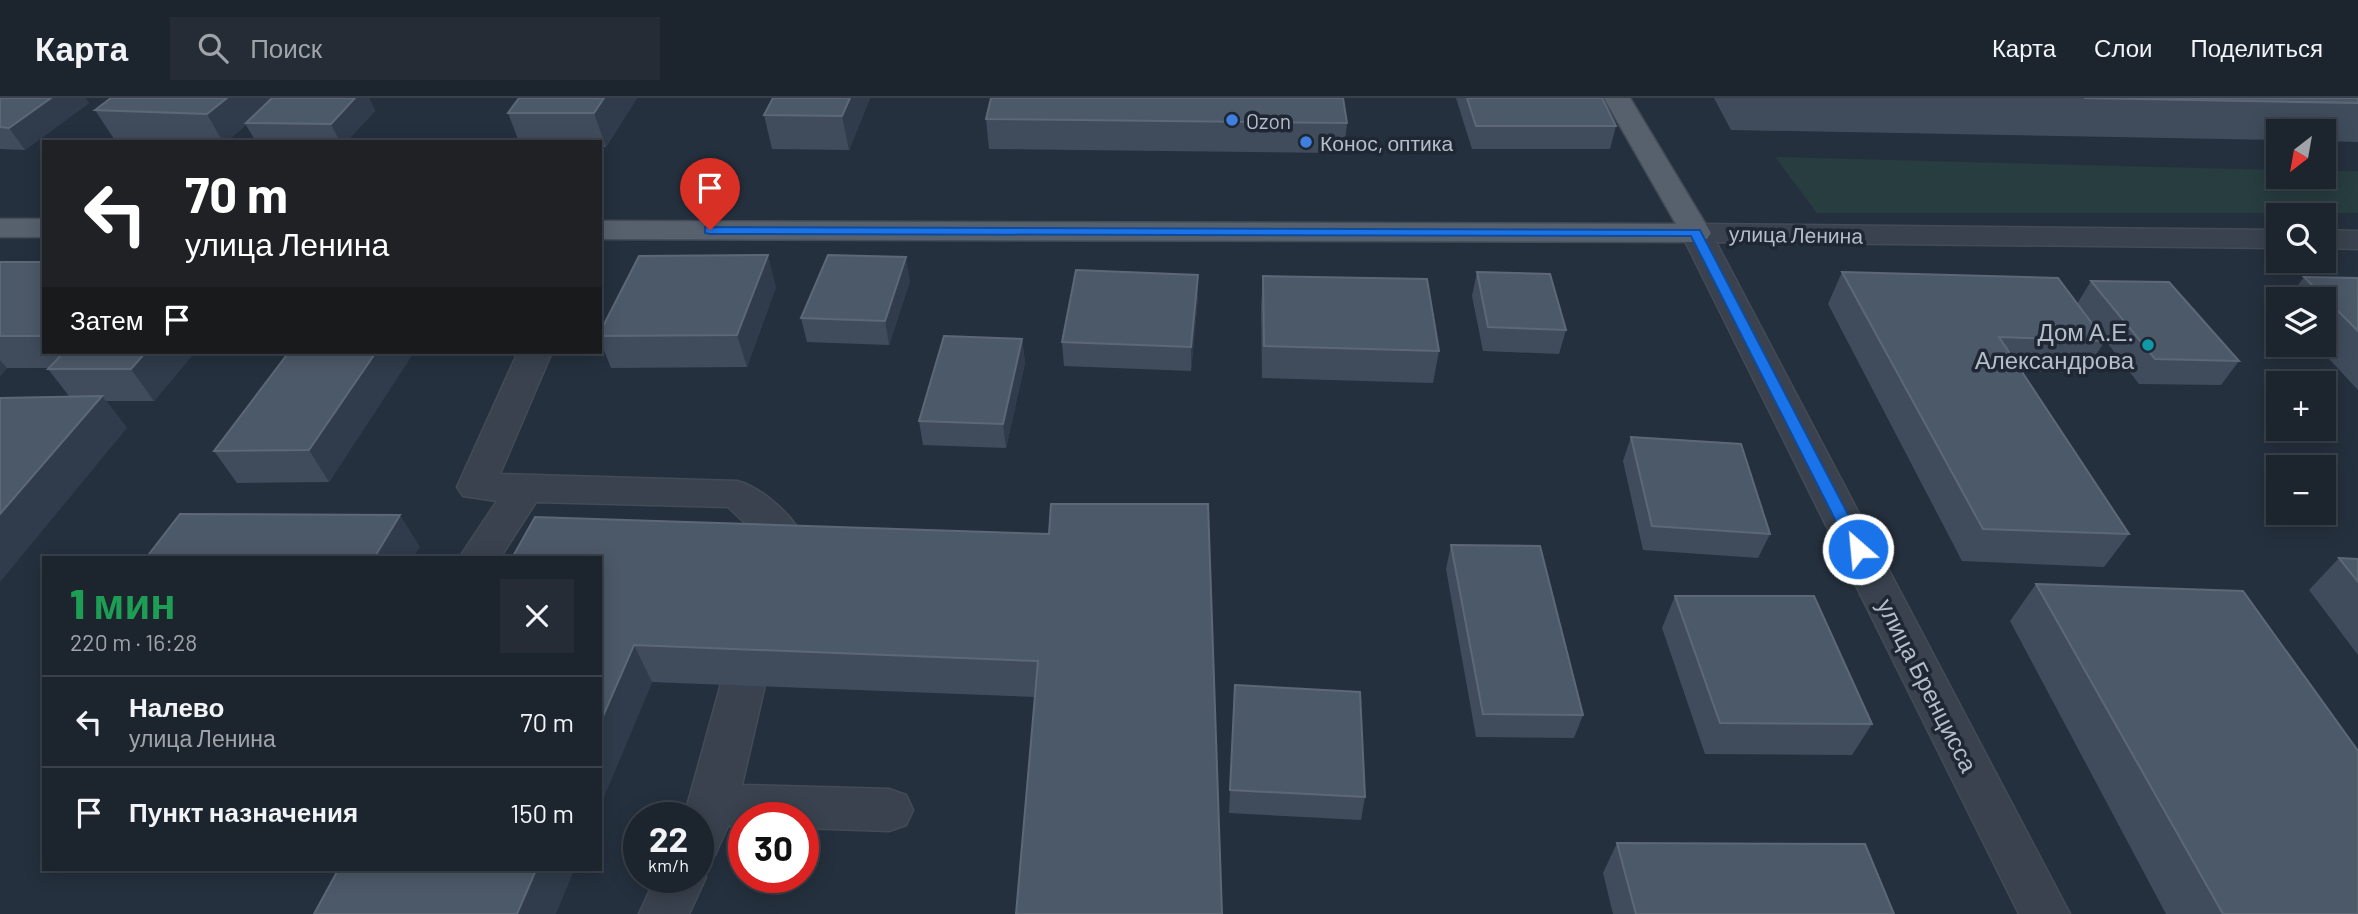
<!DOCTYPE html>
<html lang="ru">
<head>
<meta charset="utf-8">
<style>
  :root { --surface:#1c242e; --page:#252c36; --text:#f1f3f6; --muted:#a0a4aa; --line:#3a414a }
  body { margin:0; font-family:Barlow,sans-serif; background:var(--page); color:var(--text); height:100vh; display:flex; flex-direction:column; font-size:26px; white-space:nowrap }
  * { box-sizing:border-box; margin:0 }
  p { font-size:23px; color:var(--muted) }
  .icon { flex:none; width:38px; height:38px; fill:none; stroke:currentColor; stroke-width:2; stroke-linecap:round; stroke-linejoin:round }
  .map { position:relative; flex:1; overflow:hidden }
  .sheet { position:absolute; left:42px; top:458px; width:560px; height:315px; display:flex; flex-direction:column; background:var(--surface); border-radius:0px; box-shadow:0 4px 18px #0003,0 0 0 2px var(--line) }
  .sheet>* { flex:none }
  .hud { position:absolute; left:42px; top:42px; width:560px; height:214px; border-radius:0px; box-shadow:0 4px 18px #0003,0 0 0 2px var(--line); background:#202124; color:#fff; overflow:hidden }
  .needle { width:46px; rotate:211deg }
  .buttons { position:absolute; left:2266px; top:21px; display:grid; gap:14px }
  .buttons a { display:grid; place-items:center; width:70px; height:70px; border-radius:0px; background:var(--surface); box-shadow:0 4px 18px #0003,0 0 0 2px var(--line); font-size:35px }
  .speed { position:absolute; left:623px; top:704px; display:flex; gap:14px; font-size:35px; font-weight:700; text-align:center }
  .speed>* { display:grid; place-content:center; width:91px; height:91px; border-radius:50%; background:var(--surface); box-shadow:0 4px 18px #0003,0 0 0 2px var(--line); line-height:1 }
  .speed small { font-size:18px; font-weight:400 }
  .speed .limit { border:10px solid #d22; background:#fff; color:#111 }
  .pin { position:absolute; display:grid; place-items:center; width:60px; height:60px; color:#fff; margin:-72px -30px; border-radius:50% 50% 50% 0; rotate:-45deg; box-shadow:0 0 7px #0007 }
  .pin .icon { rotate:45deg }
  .me { position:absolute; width:77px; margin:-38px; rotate:333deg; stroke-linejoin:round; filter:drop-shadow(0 0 5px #0008) }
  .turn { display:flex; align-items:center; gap:24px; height:147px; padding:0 28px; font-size:32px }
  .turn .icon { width:91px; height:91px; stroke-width:2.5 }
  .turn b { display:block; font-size:49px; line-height:60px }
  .then { display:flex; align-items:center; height:66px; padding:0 28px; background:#0003; gap:14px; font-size:26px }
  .round { display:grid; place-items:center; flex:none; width:74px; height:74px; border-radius:0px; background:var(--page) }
  .summary { display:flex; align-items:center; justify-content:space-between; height:119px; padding:0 28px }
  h1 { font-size:42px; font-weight:800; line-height:52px; color:#1e9e55 }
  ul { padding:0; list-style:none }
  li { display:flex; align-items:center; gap:21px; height:91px; padding:0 28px; border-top:2px solid var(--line) }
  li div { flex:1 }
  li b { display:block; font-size:26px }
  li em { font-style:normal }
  header { display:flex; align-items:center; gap:42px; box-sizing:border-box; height:98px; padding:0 35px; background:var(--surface); border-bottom:2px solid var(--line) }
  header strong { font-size:33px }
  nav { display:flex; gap:38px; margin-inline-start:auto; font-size:24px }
  .search { width:490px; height:63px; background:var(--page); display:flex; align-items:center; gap:18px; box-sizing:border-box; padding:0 24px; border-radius:0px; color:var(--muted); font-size:26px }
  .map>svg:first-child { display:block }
  .green { fill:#273d3f }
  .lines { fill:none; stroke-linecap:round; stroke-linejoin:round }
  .minor-casing { stroke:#424b57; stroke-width:3 }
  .major-casing { stroke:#424b57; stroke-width:3 }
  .minor { fill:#39424e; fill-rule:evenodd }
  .major { fill:#57616e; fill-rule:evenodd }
  .wall { fill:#404c5c }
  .shaded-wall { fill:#303c4b }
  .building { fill:#4c5968; stroke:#5d6877; stroke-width:2 }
  .route { fill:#1a73e8; stroke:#114b97; stroke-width:2 }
  .shop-dot { fill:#3f7fe0; stroke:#1e2733; stroke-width:2.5 }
  .culture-dot { fill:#0f9aa8; stroke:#1e2733; stroke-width:2.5 }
  .labels { text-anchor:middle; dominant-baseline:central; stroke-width:7; stroke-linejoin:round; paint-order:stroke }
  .far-poi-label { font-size:21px; fill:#b5bdc9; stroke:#1e2733; text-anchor:start }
  .far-street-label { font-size:21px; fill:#b5bdc9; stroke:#1e2733 }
  .poi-label { font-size:24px; fill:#b5bdc9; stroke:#1e2733; text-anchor:end }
  .street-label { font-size:24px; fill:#b5bdc9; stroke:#1e2733 }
</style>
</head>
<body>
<header>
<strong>Карта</strong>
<div class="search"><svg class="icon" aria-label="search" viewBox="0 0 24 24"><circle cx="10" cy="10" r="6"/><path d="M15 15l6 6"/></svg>Поиск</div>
<nav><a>Карта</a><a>Слои</a><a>Поделиться</a></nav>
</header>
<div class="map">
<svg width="2358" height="816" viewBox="0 0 2358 816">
  <rect width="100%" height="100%" fill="#25303e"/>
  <path class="green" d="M1775 59 2278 72V79H2324V73H2358V115H1817Z"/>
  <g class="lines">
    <g class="minor-casing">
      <path id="minor" d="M1696 126 2278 132V150L1716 144 2070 816H2019L1681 135 1685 129Z
        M2324 132 2358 133V151L2324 150Z
        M518 254H552L500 376 737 383C760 389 788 413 800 434L790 473 784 484 770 488 756 484 750 473 759 438 728 409 536 404 500 460H459L497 403 463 398 457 389Z
        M755 522 770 527 776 539 742 687 889 691 906 697 913 712 906 727 889 733 803 730V719H744V728H728L715 757 699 763 706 779 689 816H639L656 779H698V719H684L734 539 740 527Z"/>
    </g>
    <g class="major-casing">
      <path id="major" d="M1604 0H1630L1711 135 1707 141 1696 144 600 141V123L1676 126Z
        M0 121H44V139H0Z"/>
    </g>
    <use href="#minor" class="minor"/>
    <use href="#major" class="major"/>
  </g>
  <path class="wall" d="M0 0 89 5 25 52 0 51Z
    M111 0H369L375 13 346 44H256L246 27 226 44H176L114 41 95 12Z
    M519 0H637L606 49H600V44H519L508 15Z
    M870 0 849 52 772 51 764 17Z
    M1456 0H1602L1616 28 1610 51H1472Z
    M1714 0H2358V44L2324 43V33H2278V42L1731 32Z
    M986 21 1347 25 1344 55 989 51Z
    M0 164H44V254H195L154 303H106L127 330 69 298 48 271 49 270H7L0 278Z
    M1477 174 1566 232 1559 256 1483 253 1472 198Z
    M1842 174 2077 206 2091 183 2239 263 2221 287 2139 286 2088 220 2105 243 2084 275 2021 273 2129 436 2104 469 1962 463 1828 206Z
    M1198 177V200L1191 273 1064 268 1062 244Z
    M1263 178 1439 253 1433 285 1262 280 1261 209Z
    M2304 179 2358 180V292L2316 247H2324V201H2288Z
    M910 183 889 247 807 244 801 220Z
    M776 189 747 269 611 270 600 242V234Z
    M1022 241 1025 265 1006 350 923 347 919 323Z
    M289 254H414L329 384 237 385 214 353Z
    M1631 339 1770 436 1758 460 1643 452 1623 363Z
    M1049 436 1035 599 652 584 600 708V460Z
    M1451 447 1583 617 1574 640 1476 639 1446 471Z
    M2339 460 2358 461V557L2309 492Z
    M2036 486 2358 816H2166L2010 523Z
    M1675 498 1872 626 1852 657 1705 656 1662 530Z
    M1235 587 1365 699 1361 722 1229 715Z
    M1617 745 1894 816H1613L1603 775Z"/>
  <path class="shaded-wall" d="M51 0H86L89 5 25 52 9 30Z
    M227 0H278L246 25V27L226 44H223L207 16Z
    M355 0H369L375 13 346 44H340L331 26Z
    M604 0H637L606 49 594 15Z
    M850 0H870L849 52 842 18Z
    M768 157 776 189 747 269 737 237Z
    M906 159 910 183 889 247 885 223Z
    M1198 177V200L1191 273V249Z
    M1022 241 1025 265 1006 350 1003 326Z
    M146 254H195L154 303 131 271Z
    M376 254H414L329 384 309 352Z
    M0 262 7 270 0 278Z
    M102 298 127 330 0 484V416Z
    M400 417 420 449 413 460H374Z
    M634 547 652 584 600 708V625Z
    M536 772H574L556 816H517Z"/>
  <path class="building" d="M0 0H51L9 30 0 29Z
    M111 0H227L207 16 95 12Z
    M272 0H355L331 26 246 25Z
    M519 0H604L594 15H508Z
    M773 0H850L842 18 764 17Z
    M991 0H1343L1347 25 986 21Z
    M1467 0H1602L1616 28H1476Z
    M2084 0H2358V5Z
    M768 157 737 237 600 238V234L639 158Z
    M828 157 906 159 885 223 801 220Z
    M0 164H44V238H0Z
    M1076 172 1198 177 1191 249 1062 244Z
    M1477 174 1550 176 1566 232 1488 229Z
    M1842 174 2058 180 2105 243 1999 239 2129 436 1983 431Z
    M1263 178 1427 181 1439 253 1264 248Z
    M2304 179 2358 180V233Z
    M2091 183 2169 184 2239 263 2155 261Z
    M944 238 1022 241 1003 326 919 323Z
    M64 254H146L131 271H48Z
    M289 254H376L309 352 214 353Z
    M102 298 0 416V300Z
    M1631 339 1741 346 1770 436 1652 428Z
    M1051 406H1208L1222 816H1016L1038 563 634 547 600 625V460H512L535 419 1049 436Z
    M180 416 400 417 374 460H146Z
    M1451 447 1540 448 1583 617 1483 616Z
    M2339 460 2358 461V484Z
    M2036 486 2243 493 2358 653V816H2223Z
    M1675 498H1814L1872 626 1720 625Z
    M1235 587 1360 594 1365 699 1230 692Z
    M1617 745 1865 746 1894 816H1636Z
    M338 772H536L517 816H314Z"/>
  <path class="route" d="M705 129 1700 132 1866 451 1858 457 1850 451 1691 138 710 136 705 135Z"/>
  <g class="shop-dot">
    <circle cx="1232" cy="22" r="7"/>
    <circle cx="1306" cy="44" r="7"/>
  </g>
  <circle class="culture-dot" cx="2148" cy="247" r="7"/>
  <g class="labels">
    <g class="far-poi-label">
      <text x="1246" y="22">Ozon</text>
      <text x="1320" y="44">Конос, оптика</text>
    </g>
    <g class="far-street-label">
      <text transform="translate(1796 136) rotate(1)">улица Ленина</text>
    </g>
    <g class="poi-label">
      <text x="2134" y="233">Дом А.Е.<tspan x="2134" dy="28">Александрова</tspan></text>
    </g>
    <g class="street-label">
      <text transform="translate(1928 587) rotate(63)">улица Бренцисса</text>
    </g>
  </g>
</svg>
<div class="buttons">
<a><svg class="needle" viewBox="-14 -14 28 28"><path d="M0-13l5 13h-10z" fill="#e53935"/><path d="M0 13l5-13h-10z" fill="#a0a4aa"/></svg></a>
<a><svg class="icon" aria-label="search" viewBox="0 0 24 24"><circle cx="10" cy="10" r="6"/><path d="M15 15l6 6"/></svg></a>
<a><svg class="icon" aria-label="layers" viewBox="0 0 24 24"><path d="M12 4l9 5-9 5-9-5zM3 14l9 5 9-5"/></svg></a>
<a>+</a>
<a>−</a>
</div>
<div class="speed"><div>22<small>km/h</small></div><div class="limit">30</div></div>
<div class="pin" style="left:710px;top:132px;background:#d93025"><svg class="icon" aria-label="arrive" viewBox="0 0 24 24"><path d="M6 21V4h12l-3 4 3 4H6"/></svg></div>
<svg class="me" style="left:1858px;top:451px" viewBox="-20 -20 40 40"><circle r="17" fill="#1a73e8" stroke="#fff" stroke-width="3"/><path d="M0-11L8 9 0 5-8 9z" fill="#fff"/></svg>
<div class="hud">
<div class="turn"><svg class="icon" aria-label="left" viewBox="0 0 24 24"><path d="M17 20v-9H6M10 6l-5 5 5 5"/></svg><div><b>70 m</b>улица Ленина</div></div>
<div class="then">Затем<svg class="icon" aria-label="arrive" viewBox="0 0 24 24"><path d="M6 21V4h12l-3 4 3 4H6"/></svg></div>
</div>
<section class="sheet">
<div class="summary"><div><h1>1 мин</h1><p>220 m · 16:28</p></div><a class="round"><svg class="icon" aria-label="close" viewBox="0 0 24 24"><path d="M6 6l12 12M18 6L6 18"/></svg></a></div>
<ul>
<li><svg class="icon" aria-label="left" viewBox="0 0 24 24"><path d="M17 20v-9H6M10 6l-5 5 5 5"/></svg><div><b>Налево</b><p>улица Ленина</p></div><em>70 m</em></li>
<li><svg class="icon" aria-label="arrive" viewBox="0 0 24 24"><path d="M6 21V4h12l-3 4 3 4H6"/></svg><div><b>Пункт назначения</b></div><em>150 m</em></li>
</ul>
</section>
</div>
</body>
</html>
